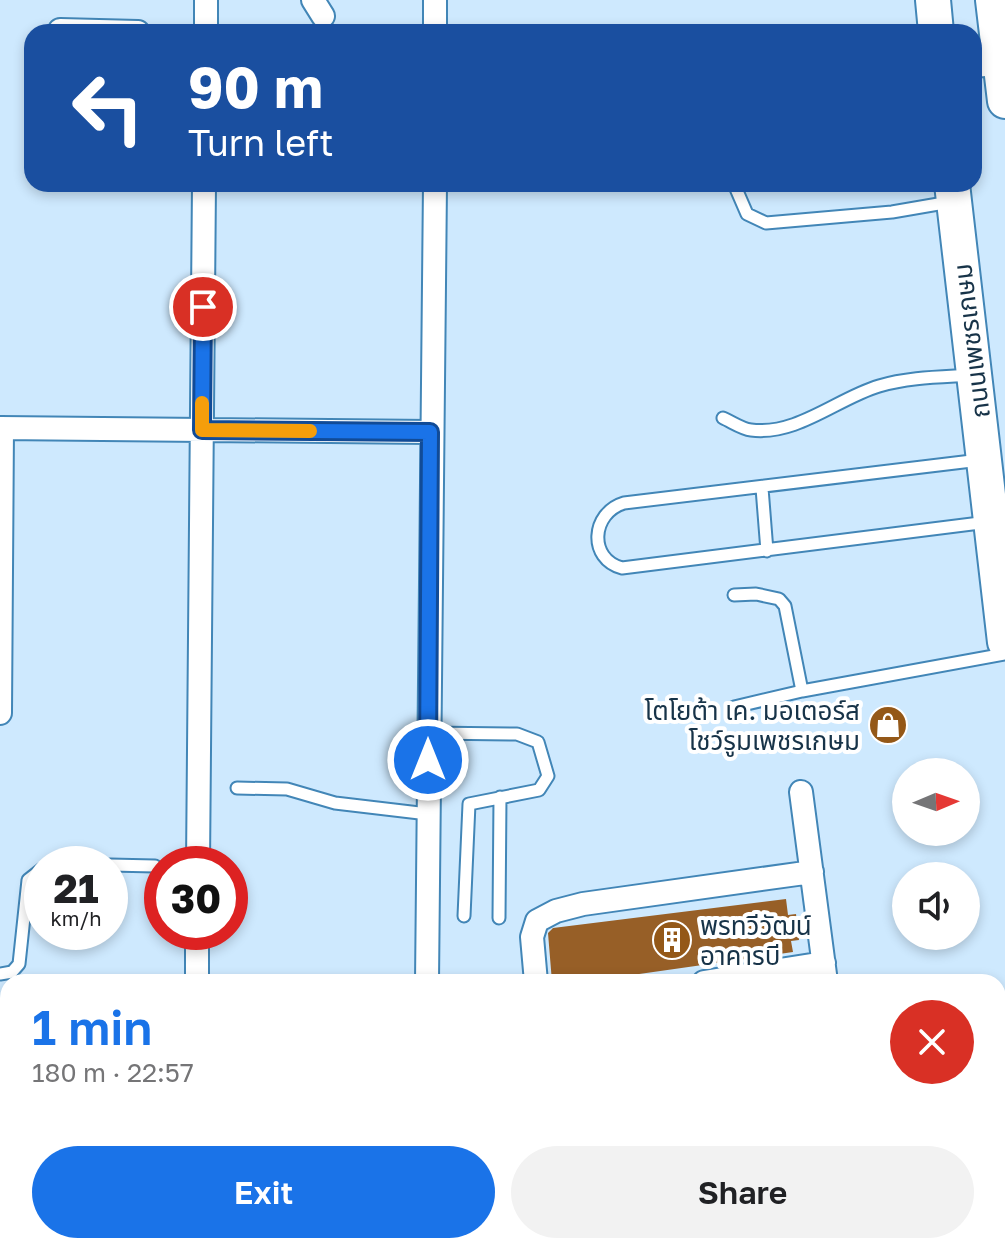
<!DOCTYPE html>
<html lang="en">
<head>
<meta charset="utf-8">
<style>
  :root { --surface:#fff; --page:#f2f2f2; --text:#202124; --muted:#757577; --accent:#1a73e8 }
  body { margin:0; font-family:"Golos Text","Noto Sans Thai",sans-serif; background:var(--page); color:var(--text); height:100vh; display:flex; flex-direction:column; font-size:30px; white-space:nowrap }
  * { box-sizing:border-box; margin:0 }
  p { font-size:26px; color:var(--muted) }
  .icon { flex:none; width:44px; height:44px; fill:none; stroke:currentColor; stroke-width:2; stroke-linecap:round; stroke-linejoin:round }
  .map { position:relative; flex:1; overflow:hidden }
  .panel { position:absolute; left:0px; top:974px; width:1006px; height:280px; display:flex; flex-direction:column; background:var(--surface); border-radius:24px 24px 0 0; box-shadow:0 4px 12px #0003 }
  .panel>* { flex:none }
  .hud { position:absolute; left:24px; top:24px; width:958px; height:168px; border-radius:24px; box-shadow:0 4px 12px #0003; background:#1a4fa0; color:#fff; overflow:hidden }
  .needle { width:52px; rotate:88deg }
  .controls { position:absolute; left:892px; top:758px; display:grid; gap:16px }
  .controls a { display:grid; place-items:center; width:88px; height:88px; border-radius:50%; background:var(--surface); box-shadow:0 4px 12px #0003; font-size:40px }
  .speed { position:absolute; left:24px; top:846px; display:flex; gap:16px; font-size:40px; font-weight:700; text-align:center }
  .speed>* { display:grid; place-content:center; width:104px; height:104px; border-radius:50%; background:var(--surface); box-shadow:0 4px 12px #0003; line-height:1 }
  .speed small { font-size:20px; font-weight:400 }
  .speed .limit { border:12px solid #d22; background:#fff; color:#111 }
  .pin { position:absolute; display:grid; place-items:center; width:68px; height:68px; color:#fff; margin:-34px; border:4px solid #fff; border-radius:50%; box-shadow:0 2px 8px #0007 }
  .me { position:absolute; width:88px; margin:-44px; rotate:0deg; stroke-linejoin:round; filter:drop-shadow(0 0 6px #0008) }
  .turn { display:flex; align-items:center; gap:28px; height:168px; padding:0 32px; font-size:36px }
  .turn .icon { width:104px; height:104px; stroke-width:2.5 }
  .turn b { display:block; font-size:56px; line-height:68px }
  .round { display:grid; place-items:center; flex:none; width:84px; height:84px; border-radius:42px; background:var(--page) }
  .summary { display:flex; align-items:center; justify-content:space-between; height:136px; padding:0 32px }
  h1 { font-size:48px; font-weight:600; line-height:60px; color:var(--accent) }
  .action { display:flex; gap:16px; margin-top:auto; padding:16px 32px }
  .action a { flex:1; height:92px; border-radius:48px; background:var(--accent); color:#fff; font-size:32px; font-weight:600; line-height:92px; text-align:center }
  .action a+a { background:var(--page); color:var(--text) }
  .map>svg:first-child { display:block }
  .building { fill:#975f27 }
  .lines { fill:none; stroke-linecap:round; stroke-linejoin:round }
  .service-casing { stroke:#4286b7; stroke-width:15 }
  .minor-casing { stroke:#4286b7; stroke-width:26 }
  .secondary-casing { stroke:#4286b7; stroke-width:34 }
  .primary-casing { stroke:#4286b7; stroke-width:38 }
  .service { stroke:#fff; stroke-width:11 }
  .minor { stroke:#fff; stroke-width:22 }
  .secondary { stroke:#fff; stroke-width:30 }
  .primary { stroke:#fff; stroke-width:34 }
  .route-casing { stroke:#114b97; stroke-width:20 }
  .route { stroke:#1a73e8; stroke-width:14 }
  .slow { stroke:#f59e0b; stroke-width:14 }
  .labels { text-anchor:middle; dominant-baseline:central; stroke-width:8; stroke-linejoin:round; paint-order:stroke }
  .street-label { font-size:26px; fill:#173348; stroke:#fff }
  .poi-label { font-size:26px; fill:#173348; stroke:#fff; text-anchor:end }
</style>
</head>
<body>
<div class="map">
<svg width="1005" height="1254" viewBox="0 0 1005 1254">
  <rect width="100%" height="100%" fill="#cee9fe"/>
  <path class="building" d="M786 899 788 915 796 914 799 940 791 941 793 952 583 982H552L548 933 553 928Z"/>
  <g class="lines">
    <g class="service-casing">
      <path id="service" d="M734 184 747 214 766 223 892 212 950 202
        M723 418C732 422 742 429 751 430 797 436 838 398 879 386 909 377 941 377 972 375
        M980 460 624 503C591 513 588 559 622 568L988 522
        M762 488 767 551
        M734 595 756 594 779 599 785 606 802 691
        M734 707 802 691 1005 654
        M429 733 517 734 538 742 548 776 539 790 469 804 464 916
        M237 788 287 789 335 803 428 814
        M110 865 155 866 162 872
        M499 918 500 797
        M0 974 12 972 19 964 28 880 42 869"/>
    </g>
    <g class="minor-casing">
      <path id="minor" d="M313 0 323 16
        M60 30 138 32
        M206 32V0
        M435 32V0
        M0 428 430 432
        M0 713 2 428
        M801 792 826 982
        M198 864 204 184
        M197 982V932
        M427 982 435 184
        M536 982 532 937 537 921 556 911 583 904 812 872
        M704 982 824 963
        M998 1032 1005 1031
        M689 1246 690 1254
        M860 1246 861 1254
        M194 1254V1246
        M422 1254V1246"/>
    </g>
    <g class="secondary-casing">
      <path id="secondary" d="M974 62 1005 59"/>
    </g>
    <g class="primary-casing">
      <path id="primary" d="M933 0 936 32
        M993 0 1005 101
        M952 184 1005 642"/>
    </g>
    <use href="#service" class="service"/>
    <use href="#minor" class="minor"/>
    <use href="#secondary" class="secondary"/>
    <use href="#primary" class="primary"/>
  </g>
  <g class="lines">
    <g class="route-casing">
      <path id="route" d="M203 307 202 430 430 432 428 760"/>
    </g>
    <use href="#route" class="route"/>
    <path class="slow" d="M202 403V430L310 431"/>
  </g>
  <defs>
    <g id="shop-disc" transform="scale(2)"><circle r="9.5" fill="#945818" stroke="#fff"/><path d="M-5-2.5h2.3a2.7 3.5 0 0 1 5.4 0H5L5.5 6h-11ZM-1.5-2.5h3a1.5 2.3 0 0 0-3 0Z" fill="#fff"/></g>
    <g id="building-disc" transform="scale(2)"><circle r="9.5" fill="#945818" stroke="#fff"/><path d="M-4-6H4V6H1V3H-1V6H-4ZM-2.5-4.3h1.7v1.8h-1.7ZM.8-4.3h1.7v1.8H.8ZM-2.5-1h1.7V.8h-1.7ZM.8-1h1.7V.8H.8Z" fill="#fff"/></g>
  </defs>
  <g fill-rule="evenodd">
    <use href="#shop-disc" x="888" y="725"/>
    <use href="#building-disc" x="672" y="940"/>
  </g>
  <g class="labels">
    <g class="street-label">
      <text transform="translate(971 341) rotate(-97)">ถนนเพชรเกษม</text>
    </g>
    <g class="poi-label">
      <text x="860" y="710">โตโยต้า เค. มอเตอร์ส<tspan x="860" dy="30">โชว์รูมเพชรเกษม</tspan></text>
      <text x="700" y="925" text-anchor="start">พรทวีวัฒน์<tspan x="700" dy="30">อาคารบี</tspan></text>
    </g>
  </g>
</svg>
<div class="controls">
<a><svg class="needle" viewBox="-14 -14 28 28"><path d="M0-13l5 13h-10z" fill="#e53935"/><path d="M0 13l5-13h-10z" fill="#757577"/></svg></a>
<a><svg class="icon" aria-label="sound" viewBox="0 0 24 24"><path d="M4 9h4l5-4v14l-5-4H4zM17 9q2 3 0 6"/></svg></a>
</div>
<div class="speed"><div>21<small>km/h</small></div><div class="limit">30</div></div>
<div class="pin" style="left:203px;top:307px;background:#d93025"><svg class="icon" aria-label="arrive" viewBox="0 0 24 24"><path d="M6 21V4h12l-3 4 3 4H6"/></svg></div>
<svg class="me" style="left:428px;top:760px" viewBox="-20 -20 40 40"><circle r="17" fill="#1a73e8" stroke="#fff" stroke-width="3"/><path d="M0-11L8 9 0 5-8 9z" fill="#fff"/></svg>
<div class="hud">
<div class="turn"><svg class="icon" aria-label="left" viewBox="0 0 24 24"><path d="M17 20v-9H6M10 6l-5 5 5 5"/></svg><div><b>90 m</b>Turn left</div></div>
</div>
<section class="panel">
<div class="summary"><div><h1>1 min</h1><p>180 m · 22:57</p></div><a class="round" style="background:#d93025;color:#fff"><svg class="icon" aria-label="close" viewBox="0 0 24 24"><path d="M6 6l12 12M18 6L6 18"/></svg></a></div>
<div class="action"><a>Exit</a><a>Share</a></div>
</section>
</div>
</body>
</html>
